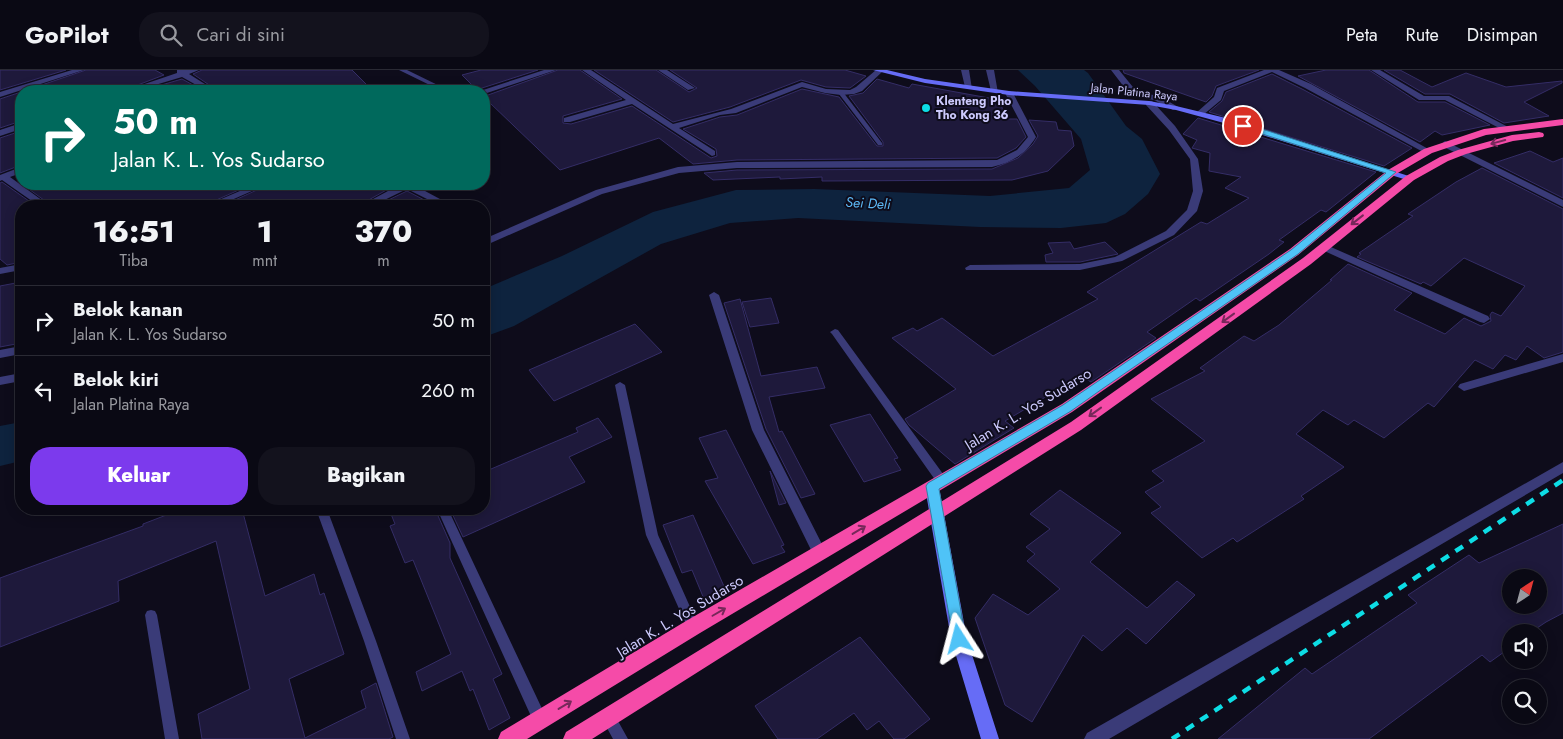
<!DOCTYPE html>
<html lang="id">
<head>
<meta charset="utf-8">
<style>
  :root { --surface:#0a0914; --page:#13121d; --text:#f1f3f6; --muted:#999aa0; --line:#2a2a34; --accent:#7c3aed }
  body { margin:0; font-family:Jost,sans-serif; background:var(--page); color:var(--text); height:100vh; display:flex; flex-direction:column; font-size:19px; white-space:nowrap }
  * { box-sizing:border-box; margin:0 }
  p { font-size:16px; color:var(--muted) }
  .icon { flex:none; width:28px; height:28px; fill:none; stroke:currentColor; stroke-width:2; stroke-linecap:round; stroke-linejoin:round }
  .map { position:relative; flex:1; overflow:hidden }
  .drawer { position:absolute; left:15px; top:130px; width:475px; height:315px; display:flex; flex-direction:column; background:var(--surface); border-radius:20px; box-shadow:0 2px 12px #0003,0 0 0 1px var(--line) }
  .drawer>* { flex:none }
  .top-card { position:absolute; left:15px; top:15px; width:475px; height:105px; border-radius:20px; box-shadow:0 2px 12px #0003,0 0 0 1px var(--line); background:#00695c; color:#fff; overflow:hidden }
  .needle { width:32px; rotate:36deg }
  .controls { position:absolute; left:1502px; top:499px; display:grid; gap:10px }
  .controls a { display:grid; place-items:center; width:45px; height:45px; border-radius:50%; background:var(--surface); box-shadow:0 2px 12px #0003,0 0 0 1px var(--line); font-size:25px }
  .pin { position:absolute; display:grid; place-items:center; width:42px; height:42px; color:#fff; margin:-21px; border:2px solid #fff; border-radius:50%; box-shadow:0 1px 5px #0007 }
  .me { position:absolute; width:55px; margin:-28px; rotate:351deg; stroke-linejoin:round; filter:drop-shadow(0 0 4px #0008) }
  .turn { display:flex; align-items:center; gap:18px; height:105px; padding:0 15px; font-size:22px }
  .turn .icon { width:65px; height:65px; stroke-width:2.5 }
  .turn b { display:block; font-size:35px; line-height:42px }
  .eta { display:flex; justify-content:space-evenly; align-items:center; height:85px; text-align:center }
  .eta b { font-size:30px; font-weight:800; line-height:35px }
  .primary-button { display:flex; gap:10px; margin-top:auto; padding:10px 15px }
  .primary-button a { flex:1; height:58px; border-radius:20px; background:var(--accent); color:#fff; font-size:20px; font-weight:800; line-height:58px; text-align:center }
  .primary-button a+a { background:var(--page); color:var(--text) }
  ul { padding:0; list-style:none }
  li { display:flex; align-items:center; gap:15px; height:70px; padding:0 15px; border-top:1px solid var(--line) }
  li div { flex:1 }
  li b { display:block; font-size:19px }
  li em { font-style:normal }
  header { display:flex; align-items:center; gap:30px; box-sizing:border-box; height:70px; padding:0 25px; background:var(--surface); border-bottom:1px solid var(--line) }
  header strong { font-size:24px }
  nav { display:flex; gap:28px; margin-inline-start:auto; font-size:18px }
  .search { width:350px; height:45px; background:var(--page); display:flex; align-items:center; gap:12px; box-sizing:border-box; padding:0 18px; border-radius:20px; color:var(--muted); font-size:19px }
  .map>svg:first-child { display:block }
  .water { fill:#0e233e }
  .building { fill:#1e193b; stroke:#342d66; fill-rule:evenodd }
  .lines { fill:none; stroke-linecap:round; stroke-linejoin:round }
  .lane { fill:#3a3b78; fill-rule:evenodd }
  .street { fill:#3a3b78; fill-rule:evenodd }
  .secondary { fill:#666cf6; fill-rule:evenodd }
  .highway { fill:#f54ba8; fill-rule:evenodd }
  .rail { stroke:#0ddde5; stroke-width:4.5; stroke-dasharray:9 8; stroke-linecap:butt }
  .oneway { stroke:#76285a }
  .route { fill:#4fc3f7; stroke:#337fa1 }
  .poi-dot { fill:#0ddde5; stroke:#0e0c1b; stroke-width:2 }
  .labels { text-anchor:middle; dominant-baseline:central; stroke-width:4; stroke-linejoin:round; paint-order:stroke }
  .far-street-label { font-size:12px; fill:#ccc9fc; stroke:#0e0c1b }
  .far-poi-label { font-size:12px; font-weight:bold; fill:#ccc9fc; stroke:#0e0c1b; text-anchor:start }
  .far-water-label { font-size:14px; font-style:italic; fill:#5db9f6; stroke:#0e0c1b }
  .street-label { font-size:15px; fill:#ccc9fc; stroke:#0e0c1b }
</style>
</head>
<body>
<header>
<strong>GoPilot</strong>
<div class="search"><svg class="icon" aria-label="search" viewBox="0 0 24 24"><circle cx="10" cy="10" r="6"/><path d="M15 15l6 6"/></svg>Cari di sini</div>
<nav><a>Peta</a><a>Rute</a><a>Disimpan</a></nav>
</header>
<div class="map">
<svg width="1563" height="669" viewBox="0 0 1563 669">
  <rect width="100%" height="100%" fill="#0e0c1b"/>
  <path class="water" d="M1018 0H1084L1088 3 1126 56 1142 69 1160 104 1148 124 1125 144 1106 153 1061 158 980 157 798 148 730 153 661 174 514 256 484 267V219L562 186 653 142 736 120 814 119 990 126 1069 118 1090 100 1081 69 1035 16Z
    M21 352V391L0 396V356Z"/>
  <path class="building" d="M0 0H66L0 20Z
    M86 0H155L164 5 122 21H24Z
    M202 0H352L367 15 346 21H218L193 4Z
    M481 0H538L479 19 478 21 462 5Z
    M558 0H580L622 29 563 46V53L571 54 632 36 711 88 717 86 716 79 683 59 720 47 737 45 802 19 839 27 877 76H883V72L849 26 863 23 877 9 909 18 912 14 1000 30 1005 49H1017L1026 67 1016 78 997 88 737 90 693 94 659 68 560 100 490 33 484 35V24L488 25Z
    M594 0H656L689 22 697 18 670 0H845L866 6 850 18 826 17 801 10 730 37 673 52Z
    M1123 0H1259L1216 16 1212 26 1206 32 1124 3Z
    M1326 0H1369L1418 32H1445L1490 55 1442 65 1435 61 1420 72 1298 6Z
    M1384 0H1400L1432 17 1466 3 1506 17 1562 11V13L1524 32 1549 46 1504 53 1450 24H1425Z
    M1272 4 1304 20 1412 78 1384 96 1209 42 1222 31 1226 22Z
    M182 9 204 21H141Z
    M21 22V51L0 58V29Z
    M1198 48 1376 102 1326 142 1321 140 1279 170 1284 172 1269 184 1200 231 1196 228 1147 262 1156 268 1091 312 1081 306 1005 351 1014 358 955 394 909 355 905 349 956 319 892 268 913 258 917 261 942 248 993 286 1098 229 1087 222 1201 152 1207 154 1249 128 1225 118 1241 107 1209 101 1210 83 1192 78 1197 70 1183 64Z
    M1029 50 1056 52 1058 60 1071 61 1074 76 1048 101 1012 110 822 111V107L780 109V107L713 110 704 103 737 100 992 99 1018 88 1033 74 1038 66Z
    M21 61V95L0 103V68Z
    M1530 81 1553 92 1563 88V128L1494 93Z
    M1482 98 1563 139V282L1544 288 1527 276 1516 290 1505 285 1493 299 1475 290 1434 337 1428 333 1384 368 1354 350 1348 355 1323 340 1296 364 1344 397 1301 426 1304 429 1237 472 1233 468 1202 488 1151 443 1161 437 1145 422 1164 411 1152 401 1205 371 1151 329 1205 301 1200 298 1244 266 1254 271 1279 255 1332 210H1330L1348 194 1412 223 1394 240 1445 264 1464 248 1481 256 1491 251 1490 245 1492 242 1501 246 1525 216 1464 188 1431 216 1423 212 1421 214 1357 187 1361 184 1359 183 1413 146 1408 144 1456 112Z
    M2 112 36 136H21V192L7 195 0 189V113Z
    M22 114H252L203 136H52Z
    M270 114H397L358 136H222Z
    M407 121 436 136H376Z
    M1070 172 1074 179 1105 172 1118 184 1080 192H1046L1045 185 1053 183 1048 173Z
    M21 212V273L0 277V216Z
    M771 228 779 253 750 257 742 232Z
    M740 229 761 306 817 297 825 318 769 327 779 362 782 361 815 424 801 428 766 359 724 233Z
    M635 254 662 282 554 331 529 300Z
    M870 344 898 388 894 389 901 400 864 412 830 355Z
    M598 348 612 367 569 387 585 412 463 467 450 439H484V402L578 362 576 358Z
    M726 360 784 475 781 476 785 482 753 494 705 411 718 408 699 368Z
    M770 401 786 433 779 435Z
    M1060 420 1121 463 1090 492 1147 538 1177 511 1195 525 1146 574 1127 558 1102 581 1083 565 1032 652 1005 635 975 548 993 524 1028 545 1060 519 1027 491 1035 484 1026 477 1050 459 1030 444Z
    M182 439H242L265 526 314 504 320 525 324 523 344 584 289 609 305 668 366 638 361 621 376 613 393 667 389 669H202L198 644 250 619 216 471 118 511 119 531 0 577V508L143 456V454Z
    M389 439H435L450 473V488L502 604 493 609 510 648 489 660 473 619 470 621 462 601 422 621 416 602 451 584 413 490 405 493 390 456 395 454Z
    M693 445 726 521 704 529 692 500 682 503 663 455Z
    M1563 454V543L1546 552 1531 562H1511V577L1490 592 1482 585 1369 669H1218L1305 598 1312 604 1417 533 1408 525 1469 485 1479 493ZM1511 508H1539V535H1511Z
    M860 567 930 649 904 669H894L879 651 867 660 854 643 817 669H778L755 636Z"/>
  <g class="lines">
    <path class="lane" d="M399 0H407L450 21H442Z
      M839 22H843L882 73V75H878L839 24Z
      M835 259 838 260 946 408 947 411 946 414H938L832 264 830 262Z
      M620 312 625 315 658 465 699 557 697 561 693 563 689 561 646 465 615 315Z
      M316 439H327L376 571 410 669H396L364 571Z
      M437 439H448L545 645 547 650 545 655 540 657 535 655Z
      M151 540 155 541 157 545 179 669H165L145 545 147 541Z
      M608 640 613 642 628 669H613L601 647 603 642Z"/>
    <path class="street" d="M72 0H84L0 27V22Z
      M177 0H199L189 4 216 21H207L182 7 135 21H124L177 3Z
      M544 0H556L487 23 480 21Z
      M582 0H591L673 54 731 39 802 12 826 19 850 20 856 17 876 0 883 1 862 21 854 24 841 25 825 23 802 17 736 43 720 45 679 58 715 81V85L712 86 632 34 570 52H564V48L626 30Z
      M658 0H667L695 18 688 20Z
      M961 0H969L972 19 965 17Z
      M986 0H994L998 23 991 21Z
      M1111 0H1119L1137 22 1159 26 1180 38 1173 40 1154 30 1131 26Z
      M1264 0H1279L1311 14 1432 81 1431 83H1425L1305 18 1272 2 1224 21 1221 30 1203 45 1196 43 1214 27 1217 18Z
      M1371 0H1380L1424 26H1449L1510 58 1503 60 1445 30H1419Z
      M1006 21 1013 23 1036 67C1025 85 1012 92 992 97L737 98 679 103 602 124 484 176V169L596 120 678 97 737 92 997 90 1017 80 1028 67 1005 23Z
      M1146 31H1152L1175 56 1198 89 1203 121 1197 141 1174 165 1122 191 1080 200H966L965 198 970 195 1080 194 1115 187 1166 161 1187 140 1193 121 1190 89 1169 60 1146 35Z
      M21 53V59L0 66V60Z
      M1445 71 1563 130V137L1442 76 1441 74Z
      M21 97V103L10 107 50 136H39L2 110 0 111V105Z
      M256 114H268L218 136H205Z
      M401 114H412L453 136H441L407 119 372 136H360Z
      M1324 174 1488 246 1490 249 1484 253 1480 252 1320 179 1319 177Z
      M21 194V200L0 204V198Z
      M714 222 719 225 764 360 827 484 825 488 820 490 815 488 752 360 709 225Z
      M21 276V284L0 288V280Z
      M1563 284V292L1464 321 1458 317 1460 314Z
      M21 303V311L0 315V307Z
      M1563 392V403L1109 669H1084L1087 663Z"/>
    <path class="secondary" d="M873 0H887L925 9 1009 21 1149 31 1176 36 1230 49 1415 108 1413 110H1407L1224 53 1176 40 1149 35 1009 25 925 13Z
      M932 412 937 413 939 417 967 569 999 669H981L951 569 925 417 927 413Z"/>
    <path class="highway" d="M1563 49V55L1486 65 1432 83 1396 104 1298 185 1072 342 700 563 527 669H498L501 662 686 551 1062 334 1290 179 1388 100 1424 79 1484 59Z
      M1539 62 1543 63 1544 65 1543 67 1513 71 1466 84 1448 91 1414 110 1311 194 1081 360 592 669H563L566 662 1071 352 1303 188 1406 106 1440 87 1458 80 1512 65Z"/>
    <path class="rail" d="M1172 669 1563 410"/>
  </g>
  <defs><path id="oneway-shaft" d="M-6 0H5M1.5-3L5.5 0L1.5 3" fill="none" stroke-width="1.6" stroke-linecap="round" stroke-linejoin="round" transform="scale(1.25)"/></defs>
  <g class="oneway">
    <use href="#oneway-shaft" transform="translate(1498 72) rotate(165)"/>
    <use href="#oneway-shaft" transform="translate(1357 150) rotate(142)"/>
    <use href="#oneway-shaft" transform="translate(1228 248) rotate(144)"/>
    <use href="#oneway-shaft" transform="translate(1095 342) rotate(144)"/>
    <use href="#oneway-shaft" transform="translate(859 460) rotate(-31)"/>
    <use href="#oneway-shaft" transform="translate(719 542) rotate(-30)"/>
    <use href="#oneway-shaft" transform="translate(565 635) rotate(-31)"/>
  </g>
  <path class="route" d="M1243 53 1396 102 1298 184 1102 319 1071 341 939 419 966 569 964 573 959 575 954 573 926 416 928 413 1063 335 1094 314 1291 180 1386 103 1240 57 1239 56Z"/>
  <circle class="poi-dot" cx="926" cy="38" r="5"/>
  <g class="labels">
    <g class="far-street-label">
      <text transform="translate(1134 22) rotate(6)">Jalan Platina Raya</text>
    </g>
    <g class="far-poi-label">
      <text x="936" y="31">Klenteng Pho<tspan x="936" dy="14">Tho Kong 36</tspan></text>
    </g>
    <g class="far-water-label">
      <text transform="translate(868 133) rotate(3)">Sei Deli</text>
    </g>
    <g class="street-label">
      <text transform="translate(1028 339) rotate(-31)">Jalan K. L. Yos Sudarso</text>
      <text transform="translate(680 546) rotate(-31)">Jalan K. L. Yos Sudarso</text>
    </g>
  </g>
</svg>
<div class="controls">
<a><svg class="needle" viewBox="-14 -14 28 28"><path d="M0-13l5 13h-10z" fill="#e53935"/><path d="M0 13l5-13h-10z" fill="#999aa0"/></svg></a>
<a><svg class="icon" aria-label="sound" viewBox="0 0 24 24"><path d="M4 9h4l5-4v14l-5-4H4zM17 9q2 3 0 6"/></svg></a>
<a><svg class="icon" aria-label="search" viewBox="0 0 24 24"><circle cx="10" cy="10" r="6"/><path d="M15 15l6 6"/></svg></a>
</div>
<div class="pin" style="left:1243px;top:56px;background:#d93025"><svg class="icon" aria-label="arrive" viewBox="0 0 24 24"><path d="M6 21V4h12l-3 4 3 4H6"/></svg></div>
<svg class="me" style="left:959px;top:569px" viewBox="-20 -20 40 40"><path d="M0-17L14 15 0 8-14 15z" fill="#4fc3f7" stroke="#fff" stroke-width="4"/></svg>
<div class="top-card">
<div class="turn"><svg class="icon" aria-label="right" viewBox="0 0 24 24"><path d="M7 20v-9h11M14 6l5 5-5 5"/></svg><div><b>50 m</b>Jalan K. L. Yos Sudarso</div></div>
</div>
<section class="drawer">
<div class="eta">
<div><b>16:51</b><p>Tiba</p></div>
<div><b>1</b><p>mnt</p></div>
<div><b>370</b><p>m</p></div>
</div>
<ul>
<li><svg class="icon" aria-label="right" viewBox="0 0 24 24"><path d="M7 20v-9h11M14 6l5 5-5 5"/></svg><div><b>Belok kanan</b><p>Jalan K. L. Yos Sudarso</p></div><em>50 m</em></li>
<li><svg class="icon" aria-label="left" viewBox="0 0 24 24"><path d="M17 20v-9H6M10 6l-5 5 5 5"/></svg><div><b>Belok kiri</b><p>Jalan Platina Raya</p></div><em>260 m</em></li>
</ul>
<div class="primary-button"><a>Keluar</a><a>Bagikan</a></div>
</section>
</div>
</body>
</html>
